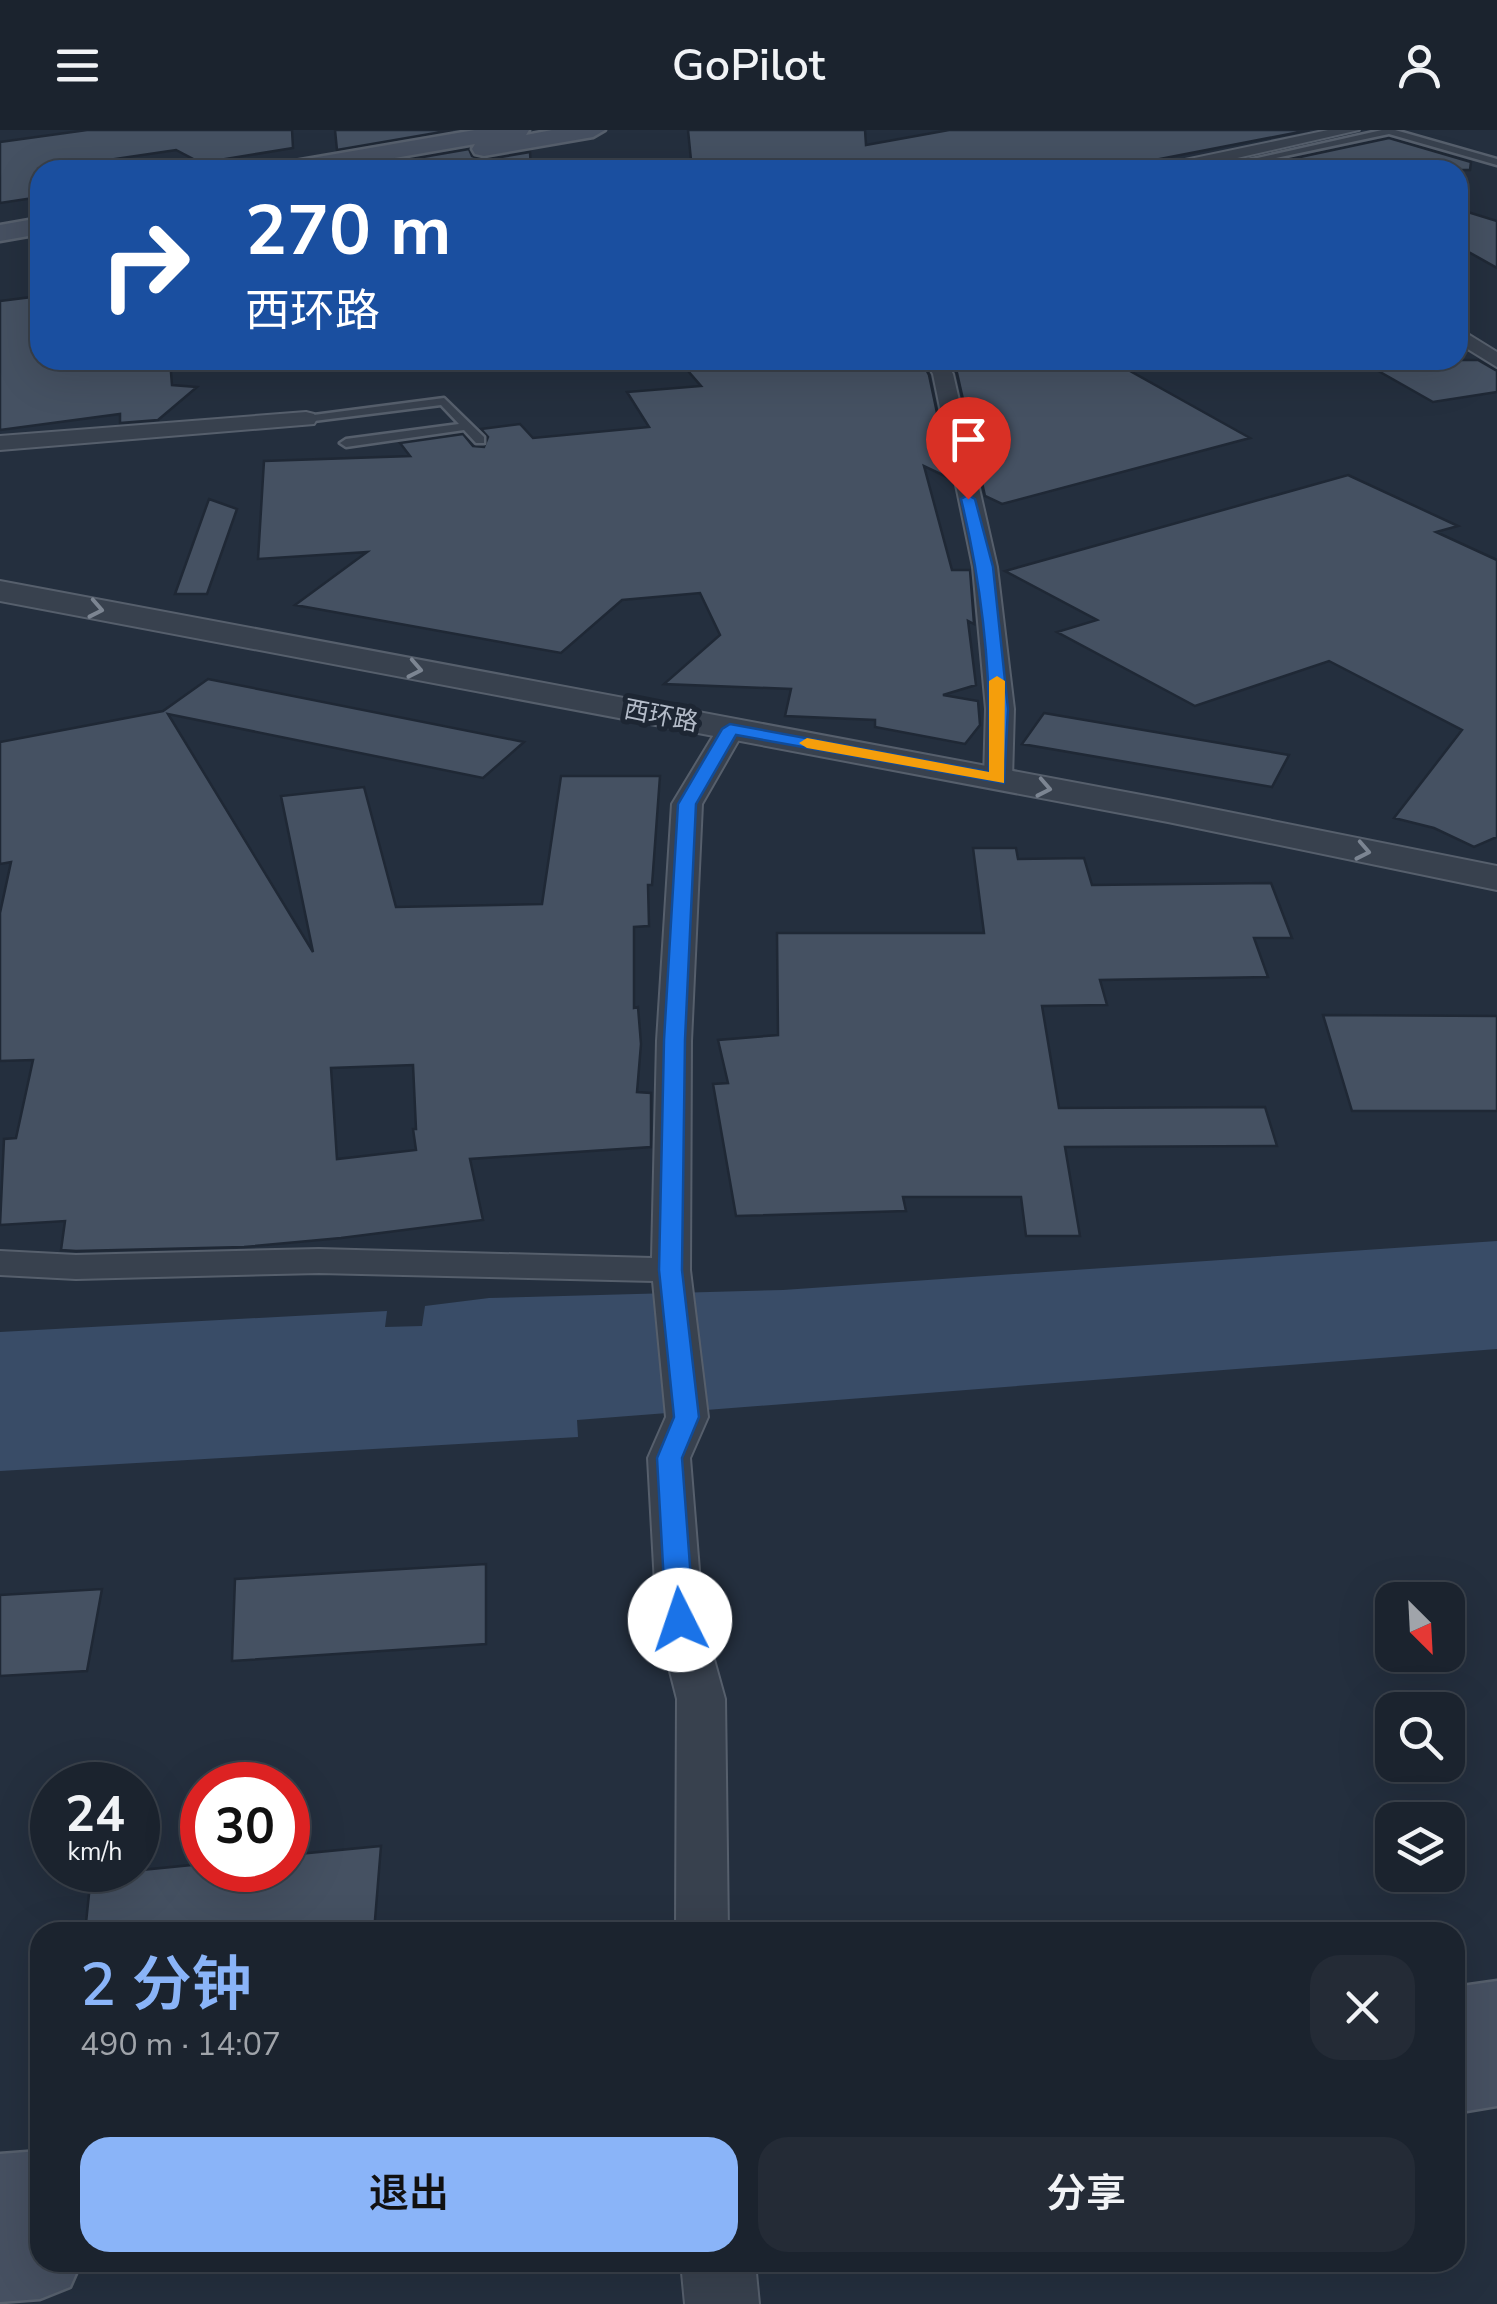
<!DOCTYPE html>
<html lang="zh">
<head>
<meta charset="utf-8">
<style>
  :root { --surface:#1b232e; --page:#242b36; --text:#f1f3f6; --muted:#a0a4aa; --line:#39404a; --accent:#8ab4f8 }
  body { margin:0; font-family:"Nunito Sans","Noto Sans SC",sans-serif; background:var(--page); color:var(--text); height:100vh; display:flex; flex-direction:column; font-size:38px; white-space:nowrap }
  * { box-sizing:border-box; margin:0 }
  p { font-size:32px; color:var(--muted) }
  .icon { flex:none; width:55px; height:55px; fill:none; stroke:currentColor; stroke-width:2; stroke-linecap:round; stroke-linejoin:round }
  .map { position:relative; flex:1; overflow:hidden }
  .sheet { position:absolute; left:30px; top:1792px; width:1435px; height:350px; display:flex; flex-direction:column; background:var(--surface); border-radius:30px; box-shadow:0 10px 40px #0002,0 0 0 2px var(--line) }
  .sheet>* { flex:none }
  .guide { position:absolute; left:30px; top:30px; width:1438px; height:210px; border-radius:30px; box-shadow:0 10px 40px #0002,0 0 0 2px var(--line); background:#1a4fa0; color:#fff; overflow:hidden }
  .needle { width:65px; rotate:156deg }
  .fabs { position:absolute; left:1375px; top:1452px; display:grid; gap:20px }
  .fabs a { display:grid; place-items:center; width:90px; height:90px; border-radius:20px; background:var(--surface); box-shadow:0 10px 40px #0002,0 0 0 2px var(--line); font-size:50px }
  .speed { position:absolute; left:30px; top:1632px; display:flex; gap:20px; font-size:50px; font-weight:700; text-align:center }
  .speed>* { display:grid; place-content:center; width:130px; height:130px; border-radius:50%; background:var(--surface); box-shadow:0 10px 40px #0002,0 0 0 2px var(--line); line-height:1 }
  .speed small { font-size:25px; font-weight:400 }
  .speed .limit { border:15px solid #d22; background:#fff; color:#111 }
  .pin { position:absolute; display:grid; place-items:center; width:85px; height:85px; color:#fff; margin:-102px -42px; border-radius:50% 50% 50% 0; rotate:-45deg; box-shadow:0 0 10px #0007 }
  .pin .icon { rotate:45deg }
  .me { position:absolute; width:110px; margin:-55px; rotate:356deg; stroke-linejoin:round; filter:drop-shadow(0 0 8px #0008) }
  .turn { display:flex; align-items:center; gap:35px; height:210px; padding:0 50px; font-size:45px }
  .turn .icon { width:130px; height:130px; stroke-width:2.5 }
  .turn b { display:block; font-size:70px; line-height:85px }
  .round { display:grid; place-items:center; flex:none; width:105px; height:105px; border-radius:30px; background:var(--page) }
  .headline { display:flex; align-items:center; justify-content:space-between; height:170px; padding:0 50px }
  h1 { font-size:60px; font-weight:600; line-height:75px; color:var(--accent) }
  .button { display:flex; gap:20px; margin-top:auto; padding:20px 50px }
  .button a { flex:1; height:115px; border-radius:30px; background:var(--accent); color:#111; font-size:40px; font-weight:600; line-height:115px; text-align:center }
  .button a+a { background:var(--page); color:var(--text) }
  header { display:flex; justify-content:space-between; align-items:center; height:130px; padding:0 50px; background:var(--surface); font-size:45px; font-weight:600 }
  .map>svg:first-child { display:block }
  .water { fill:#394c67 }
  .building { fill:#455162; stroke:#1f2835; stroke-width:2.5; fill-rule:evenodd }
  .lines { fill:none; stroke-linecap:round; stroke-linejoin:round }
  .service-casing { stroke:#565f6c; stroke-width:5 }
  .minor-casing { stroke:#565f6c; stroke-width:4 }
  .tertiary-casing { stroke:#565f6c; stroke-width:4 }
  .secondary-casing { stroke:#565f6c; stroke-width:5 }
  .service { fill:#38414e; fill-rule:evenodd }
  .minor { fill:#38414e; fill-rule:evenodd }
  .tertiary { fill:#38414e; fill-rule:evenodd }
  .secondary { fill:#465061; fill-rule:evenodd }
  .oneway { stroke:#7c8592 }
  .route { fill:#1a73e8; stroke:#114b97; stroke-width:2.5 }
  .slow { fill:#f59e0b }
  .labels { text-anchor:middle; dominant-baseline:central; stroke-width:10; stroke-linejoin:round; paint-order:stroke }
  .far-street-label { font-size:25px; fill:#b4bcc9; stroke:#1d2633 }
</style>
</head>
<body>
<header><svg class="icon" aria-label="menu" viewBox="0 0 24 24"><path d="M4 6h16M4 12h16M4 18h16"/></svg>GoPilot<svg class="icon" aria-label="person" viewBox="0 0 24 24"><circle cx="12" cy="8" r="4"/><path d="M4 21q1-7 8-7t8 7"/></svg></header>
<div class="map">
<svg width="1497" height="2174" viewBox="0 0 1497 2174">
  <rect width="100%" height="100%" fill="#242f3e"/>
  <path class="water" d="M1497 1111V1219L577 1290 578 1307 0 1341V1202L387 1181 385 1197 422 1196 425 1176 489 1168 783 1160Z"/>
  <path class="building" d="M87 0H292L293 18 201 33 176 20 40 40V67L0 73V12Z
    M335 0H453L337 20Z
    M688 0H865L866 15 949 0H1310L1103 40H692Z
    M1389 8 1471 32 1470 40H1254L1253 37Z
    M469 19 472 26 483 30 530 22 531 40H348Z
    M1458 79 1497 91V138L1458 116Z
    M40 166V230H170L172 255 197 257 158 290 120 293V284L0 300V171Z
    M724 230H921L929 245 951 349 924 336 952 440H970L974 494 968 491 976 555 943 565 978 571 980 595 965 614 875 597V590L785 586 791 559 664 554 720 505 700 463 622 470 561 523 295 475 367 422 258 429 264 331 410 326 400 313 463 304 473 316 484 317 488 307 481 299 520 294 533 308 649 297 627 262 701 256 682 234Z
    M949 230H1123V237L1250 308 1002 374 985 366 957 243Z
    M1359 230H1478L1497 241V262L1433 272Z
    M1348 345 1458 396 1436 402 1497 430V707L1474 717 1434 698 1394 688 1462 600 1329 531 1195 576 1057 502 1097 490 1005 441Z
    M209 369 237 379 207 464H175Z
    M208 549 524 612 483 648 168 584 313 822 281 666 364 657 396 777 542 774 561 646H660L652 755H648L649 796 634 797V878L638 877 641 914 637 962 651 963V1017L470 1029 483 1090 341 1108 244 1117 76 1121 61 1120 65 1091 0 1095 4 1009 16 1008 33 930 0 931V783L11 732 0 734V612L163 581ZM413 935 416 999H413L416 1020 337 1029 331 938Z
    M1044 583 1289 625 1272 657 1022 614Z
    M973 718H1016L1018 729 1084 728 1092 755 1271 753 1292 808H1254L1268 847 1100 850 1107 875 1042 876 1059 978 1265 977 1277 1016 1065 1017 1080 1106H1026L1021 1067H903L906 1081 736 1086 713 954 728 953 718 910 778 905 777 803H984Z
    M1323 885 1497 886V981H1352Z
    M486 1434V1514L232 1531 235 1449Z
    M102 1459 87 1541 0 1546V1465Z
    M381 1716 374 1802H85L91 1745 202 1734V1740H288V1725Z"/>
  <g class="lines">
    <g class="service-casing">
      <path id="service" d="M1382 0H1395L1497 29V35L1389 4 1220 40 1213 38Z
        M444 268 484 307V313H476L464 300 346 317 340 313 346 309 459 294 441 275 306 292 300 289 306 286Z"/>
    </g>
    <g class="minor-casing">
      <path id="minor" d="M1328 0H1359L1185 40H1153L1161 35Z
        M1458 198 1497 222V237L1458 213Z
        M925 230H945L953 244 997 437 1014 579 1012 649 1008 655H988L984 649 986 579 973 437 933 244Z
        M306 282 314 284 317 289 314 294 0 320V306Z
        M731 591 745 599 702 674 691 911 690 1140 708 1287 690 1328 703 1490 725 1569 728 1802H676L677 1569 657 1490 648 1328 666 1287 653 1151 319 1143 76 1149 0 1145V1121L76 1125 319 1119 652 1128 657 911 672 674 721 593Z"/>
    </g>
    <g class="tertiary-casing">
      <path id="tertiary" d="M0 451 1168 670 1497 736V760L1168 692 0 471Z
        M681 2132H755L759 2174H685Z"/>
    </g>
    <g class="secondary-casing">
      <path id="secondary" d="M475 0H529L526 5 552 0H605L593 7 484 26 475 24 472 19 475 14 326 40H271L283 33Z
        M40 88V104L0 111V95Z
        M1497 1851V1976L1455 1983V1857Z
        M40 2021V2132H81L70 2157 40 2169 0 2172V2024Z"/>
    </g>
    <use href="#service" class="service"/>
    <use href="#minor" class="minor"/>
    <use href="#tertiary" class="tertiary"/>
    <use href="#secondary" class="secondary"/>
  </g>
  <defs><path id="oneway-chevron" d="M-2-3.5L2.5 0L-2 3.5" fill="none" stroke-width="1.6" stroke-linecap="round" stroke-linejoin="round" transform="scale(2.5)"/></defs>
  <g class="oneway">
    <use href="#oneway-chevron" transform="translate(96 479) rotate(11)"/>
    <use href="#oneway-chevron" transform="translate(415 539) rotate(11)"/>
    <use href="#oneway-chevron" transform="translate(1044 658) rotate(11)"/>
    <use href="#oneway-chevron" transform="translate(1363 721) rotate(11)"/>
  </g>
  <path class="route" d="M968 365 975 369 993 437 1008 579 1004 653 736 605 696 674 685 910 682 1140 699 1287 682 1328 694 1490 689 1497H670L666 1490 657 1328 674 1287 659 1140 664 910 678 674 722 599 730 594 989 642C992 550 983 459 961 369Z"/>
  <path class="slow" d="M997 546 1005 551 1004 653 807 618 799 613 807 608 989 642V551Z"/>
  <g class="labels">
    <g class="far-street-label">
      <text transform="translate(661 586) rotate(11)">西环路</text>
    </g>
  </g>
</svg>
<div class="fabs">
<a><svg class="needle" viewBox="-14 -14 28 28"><path d="M0-13l5 13h-10z" fill="#e53935"/><path d="M0 13l5-13h-10z" fill="#a0a4aa"/></svg></a>
<a><svg class="icon" aria-label="search" viewBox="0 0 24 24"><circle cx="10" cy="10" r="6"/><path d="M15 15l6 6"/></svg></a>
<a><svg class="icon" aria-label="layers" viewBox="0 0 24 24"><path d="M12 4l9 5-9 5-9-5zM3 14l9 5 9-5"/></svg></a>
</div>
<div class="speed"><div>24<small>km/h</small></div><div class="limit">30</div></div>
<div class="pin" style="left:968px;top:369px;background:#d93025"><svg class="icon" aria-label="arrive" viewBox="0 0 24 24"><path d="M6 21V4h12l-3 4 3 4H6"/></svg></div>
<svg class="me" style="left:680px;top:1490px" viewBox="-20 -20 40 40"><circle r="19" fill="#fff"/><path d="M0-13L10 11 0 6-10 11z" fill="#1a73e8"/></svg>
<div class="guide">
<div class="turn"><svg class="icon" aria-label="right" viewBox="0 0 24 24"><path d="M7 20v-9h11M14 6l5 5-5 5"/></svg><div><b>270 m</b>西环路</div></div>
</div>
<section class="sheet">
<div class="headline"><div><h1>2 分钟</h1><p>490 m · 14:07</p></div><a class="round"><svg class="icon" aria-label="close" viewBox="0 0 24 24"><path d="M6 6l12 12M18 6L6 18"/></svg></a></div>
<div class="button"><a>退出</a><a>分享</a></div>
</section>
</div>
</body>
</html>
